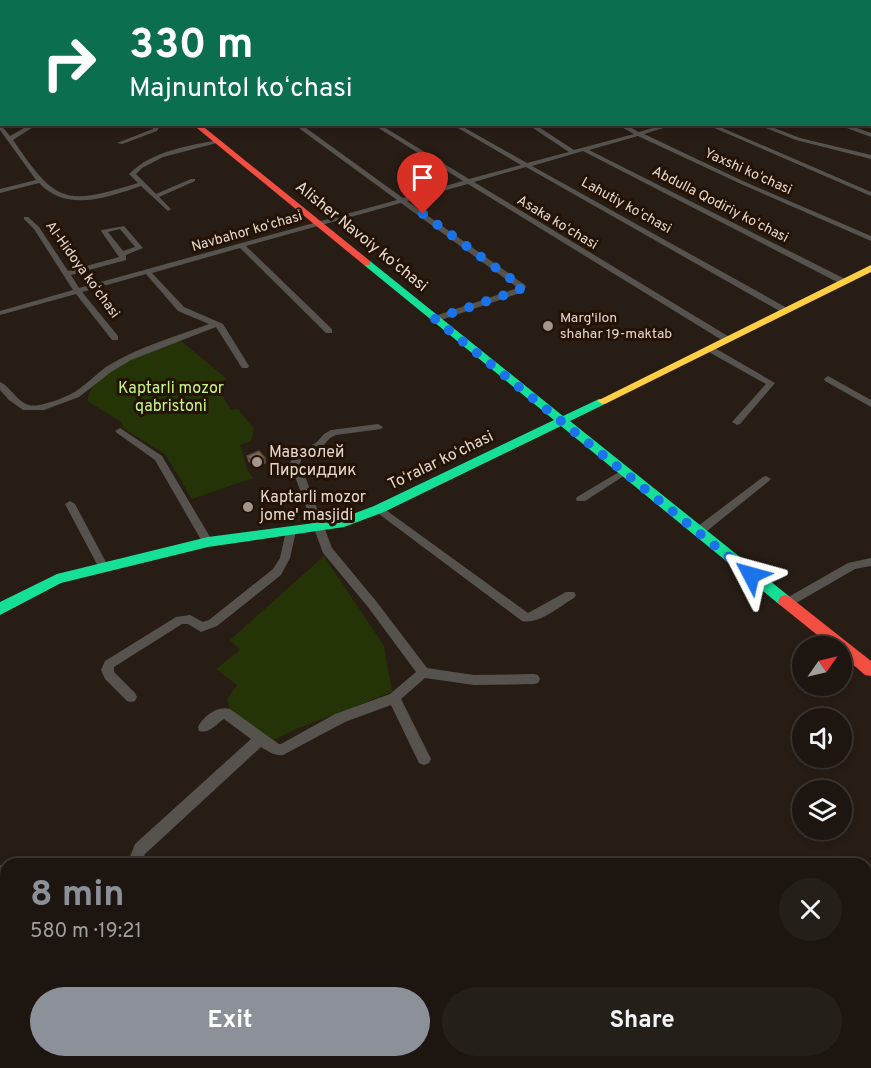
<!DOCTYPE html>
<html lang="en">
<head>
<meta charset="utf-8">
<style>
  :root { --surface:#1d1610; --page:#251f19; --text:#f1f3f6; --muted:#a09f9f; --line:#3b3530; --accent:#8c9099 }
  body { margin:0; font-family:Overpass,sans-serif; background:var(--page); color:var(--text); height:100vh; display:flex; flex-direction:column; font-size:22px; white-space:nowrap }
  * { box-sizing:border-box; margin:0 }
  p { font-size:20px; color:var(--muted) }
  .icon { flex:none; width:33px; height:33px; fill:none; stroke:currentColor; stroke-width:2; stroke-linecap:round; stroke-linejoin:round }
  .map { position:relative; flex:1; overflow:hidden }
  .panel { position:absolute; left:0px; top:858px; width:872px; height:210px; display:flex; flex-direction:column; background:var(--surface); border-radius:18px 18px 0 0; box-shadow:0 3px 9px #0003,0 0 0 2px var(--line) }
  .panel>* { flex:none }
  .guide { position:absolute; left:0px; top:0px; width:872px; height:126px; box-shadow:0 3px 9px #0003,0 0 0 2px var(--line); background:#0b6e4f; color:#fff; overflow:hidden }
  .needle { width:39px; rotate:56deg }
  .buttons { position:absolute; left:792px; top:636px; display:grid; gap:12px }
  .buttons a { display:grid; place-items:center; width:60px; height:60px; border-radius:50%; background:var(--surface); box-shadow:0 3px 9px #0003,0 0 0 2px var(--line); font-size:30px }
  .pin { position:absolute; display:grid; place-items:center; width:51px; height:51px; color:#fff; margin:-62px -26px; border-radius:50% 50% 50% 0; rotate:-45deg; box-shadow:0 0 6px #0007 }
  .pin .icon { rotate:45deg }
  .me { position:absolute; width:66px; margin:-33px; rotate:309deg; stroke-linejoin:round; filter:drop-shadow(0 0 4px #0008) }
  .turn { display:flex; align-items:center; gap:21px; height:126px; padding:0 30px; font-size:27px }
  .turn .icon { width:78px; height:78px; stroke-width:2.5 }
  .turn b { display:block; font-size:42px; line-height:51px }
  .round { display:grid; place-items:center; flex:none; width:63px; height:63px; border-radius:32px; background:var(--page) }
  .summary { display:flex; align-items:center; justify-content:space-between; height:102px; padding:0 30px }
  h1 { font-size:36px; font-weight:700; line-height:45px; color:var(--accent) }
  .action { display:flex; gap:12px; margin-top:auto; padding:12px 30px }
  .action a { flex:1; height:69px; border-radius:36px; background:var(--accent); color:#fff; font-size:24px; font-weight:700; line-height:69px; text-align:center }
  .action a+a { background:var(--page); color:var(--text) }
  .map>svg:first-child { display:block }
  .green { fill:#253407 }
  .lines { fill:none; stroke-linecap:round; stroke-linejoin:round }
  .street { fill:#56534f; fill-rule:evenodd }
  .fast { fill:#16e098; fill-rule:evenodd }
  .slow { fill:#ffcf43; fill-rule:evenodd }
  .jam { fill:#f24e42; fill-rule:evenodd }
  .wall { fill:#6a594d }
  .shaded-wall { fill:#56493e }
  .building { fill:#7b6859; stroke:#56493e; stroke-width:1.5 }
  .route { stroke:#1a73e8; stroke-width:10; stroke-dasharray:0 18 }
  .poi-dot { fill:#a2968d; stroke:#241305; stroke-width:2 }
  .labels { text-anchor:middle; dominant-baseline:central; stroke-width:6; stroke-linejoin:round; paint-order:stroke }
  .far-street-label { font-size:14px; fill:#e4d7ce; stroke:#241305 }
  .far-poi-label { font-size:14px; fill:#e4d7ce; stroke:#241305; text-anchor:start }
  .street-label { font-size:16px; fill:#e4d7ce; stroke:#241305 }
  .park-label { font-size:16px; fill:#c5f685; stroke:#241305 }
  .poi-label { font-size:16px; fill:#e4d7ce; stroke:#241305; text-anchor:start }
</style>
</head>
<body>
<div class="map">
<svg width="871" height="1068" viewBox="0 0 871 1068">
  <rect width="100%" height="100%" fill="#271d15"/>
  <path class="green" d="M180 340 227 379 221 382V393L231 410 238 409 254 429 251 441 240 445 247 469 253 478 192 499 165 454 123 428 122 422 88 402C87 371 155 350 180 340Z
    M324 556 384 646 392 692 296 729 274 740 231 712 227 699 237 685 216 669 240 650 230 640Z"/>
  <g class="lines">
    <path class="street" d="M161 0H165L166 2H162Z
      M326 0H331L323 2Z
      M482 0H488L479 2Z
      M625 0H630L622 2Z
      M0 11H2V14H0Z
      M870 15H871V17H870Z
      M0 23H2V25H0Z
      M0 33 2 40H0Z
      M870 38H871V40H870Z
      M870 67H871V69H870Z
      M870 79H871V81H870Z
      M0 80H2V84H0Z
      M0 124 10 136 31 124H38L13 140C56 203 64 206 138 183L129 174C152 151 187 146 218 140L221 142 163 157 142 168 136 174 156 194 191 179H195V181L159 197 171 209 168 211 141 186C108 197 67 213 39 183L0 193V189L36 180 0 130Z
      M155 124H161L157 131 122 144 117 143 153 129Z
      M305 124H313L306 128 403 198 463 181 372 124H379L469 179 521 165 451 124H458L527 163 569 152 527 124H534L574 150 634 134 616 124H624L639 132 666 124H676L644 134 745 182 871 236V241L741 184 638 136 589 150 847 280V284H841L583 151 532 166 789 309V313H783L526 167 474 182 731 338V342H725L468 184 407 201 525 285 526 287 523 292 438 321H432V317L518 288 401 203 246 246 332 329V333H326L240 248 152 273 184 307 223 324 249 366 248 368H242L216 327 131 360 111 372 79 397 44 410H23L9 400 0 390V382C11 387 17 402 29 405 38 408 64 398 73 393 85 386 95 375 106 367 137 347 175 337 209 324L178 311 146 274 82 292 118 336V340H112L76 294 0 315V311L73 290 34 229 24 219V217H28L39 227 68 271 119 257 101 231 102 230 124 226 143 248 126 255V260L71 275 79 288 397 200 300 129V127ZM120 229 135 247 123 251 108 232Z
      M705 124H713L871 192V196Z
      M756 124H764L800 138 871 155V159L796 140Z
      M836 124H845L871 133V137Z
      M707 347H713L775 383 740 424 737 425 732 422 766 384 707 351Z
      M828 376 871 400V407L825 381 824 379Z
      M378 424 383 427 381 429 336 435 330 438 322 447 303 456 300 463 332 548 376 601 427 668 474 675 534 674 538 675 540 679 538 683 534 684 474 685 425 678 401 699 431 759 429 763 424 765 419 763 391 705 345 722 283 755C274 756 268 751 261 747L145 854 141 864H127L135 844 251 739 224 719C216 724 209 734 199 731L198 727C203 716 218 705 230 709L279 744H281L335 714 390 694 416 672 368 607 323 553 290 463 296 452 316 443 324 434 331 430Z
      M120 428 162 456 213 542 212 545H204L155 460 117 433 115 431Z
      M624 469 627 470 629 472 627 474 585 501H577L576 499 577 497Z
      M766 476 771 479 769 481 702 535H694L693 532 694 529 763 477Z
      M70 501 75 504 109 568 108 571H100L99 568 65 504Z
      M379 505 528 613 566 592H574L576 595 574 598C560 606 539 625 522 621L375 511 374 509 375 507Z
      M291 527 296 531 290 558 281 575 217 626 201 632 188 624H182L114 667V672L135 693 137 697 135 701 131 702 127 701 105 679 101 670 105 661 176 617 190 615 203 622 209 620 273 569 280 558 286 531Z
      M871 558V566L855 569 791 606H783L781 603 783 600 848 563Z
      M0 865 6 868V887L0 889Z"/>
    <path class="fast" d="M364 261H370L563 416 599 399H607V403L570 421 790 597 792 601 790 605H780L561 426 384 512 344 527 208 547 61 583 0 615V602L57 574 208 537 337 520 374 506 554 420 364 265Z"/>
    <path class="slow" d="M34 0H40L41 2H36Z
      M871 265V272L607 403 603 404 597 401Z"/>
    <path class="jam" d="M192 124H200L370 261V265H364Z
      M785 595 790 597 871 661V676L865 675 842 655V646H831L780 605 778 601 780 597Z"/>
  </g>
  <path class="wall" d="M247 456 265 458 266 463 254 468 248 461Z"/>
  <path class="shaded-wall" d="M265 458 266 463 254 468 253 463Z"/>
  <path class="building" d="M259 451 265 458 253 463 247 456Z"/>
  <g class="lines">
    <path class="route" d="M423 214 522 287 519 290 435 319 751 575"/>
  </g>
  <g class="poi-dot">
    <circle cx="548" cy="326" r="6"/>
    <circle cx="257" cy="462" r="6"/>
    <circle cx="248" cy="507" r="6"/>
  </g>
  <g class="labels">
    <g class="far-street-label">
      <text transform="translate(748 172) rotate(24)">Yaxshi koʻchasi</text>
      <text transform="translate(720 205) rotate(27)">Abdulla Qodiriy koʻchasi</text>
      <text transform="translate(626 206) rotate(29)">Lahutiy koʻchasi</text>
      <text transform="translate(557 223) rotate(31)">Asaka koʻchasi</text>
      <text transform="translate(247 232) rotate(-16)">Navbahor koʻchasi</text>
      <text transform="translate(82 270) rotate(54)">Al-Hidoya koʻchasi</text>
    </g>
    <g class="far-poi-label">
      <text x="560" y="318">Marg'ilon<tspan x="560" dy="16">shahar 19-maktab</tspan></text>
    </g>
    <g class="street-label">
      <text transform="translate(361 237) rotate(39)">Alisher Navoiy koʻchasi</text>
      <text transform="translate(441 461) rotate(-26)">Toʻralar koʻchasi</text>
    </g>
    <g class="park-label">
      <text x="171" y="389">Kaptarli mozor<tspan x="171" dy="18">qabristoni</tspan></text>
    </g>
    <g class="poi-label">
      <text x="269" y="453">Мавзолей<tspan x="269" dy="18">Пирсиддик</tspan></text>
      <text x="260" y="498">Kaptarli mozor<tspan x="260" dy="18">jome' masjidi</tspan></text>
    </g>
  </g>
</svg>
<div class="buttons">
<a><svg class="needle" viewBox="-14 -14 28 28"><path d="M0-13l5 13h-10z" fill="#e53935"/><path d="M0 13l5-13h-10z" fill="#a09f9f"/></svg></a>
<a><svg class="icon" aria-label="sound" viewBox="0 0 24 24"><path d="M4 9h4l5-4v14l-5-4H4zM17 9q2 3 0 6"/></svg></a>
<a><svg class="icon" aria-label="layers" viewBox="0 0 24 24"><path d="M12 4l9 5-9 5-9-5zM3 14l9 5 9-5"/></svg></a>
</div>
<div class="pin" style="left:423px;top:214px;background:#d93025"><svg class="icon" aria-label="arrive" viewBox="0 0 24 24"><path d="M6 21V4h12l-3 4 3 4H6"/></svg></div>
<svg class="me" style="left:751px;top:575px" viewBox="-20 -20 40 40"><path d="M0-17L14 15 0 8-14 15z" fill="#1a73e8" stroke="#fff" stroke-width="4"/></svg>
<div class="guide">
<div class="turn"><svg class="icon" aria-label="right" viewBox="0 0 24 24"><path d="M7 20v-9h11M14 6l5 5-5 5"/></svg><div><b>330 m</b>Majnuntol koʻchasi</div></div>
</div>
<section class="panel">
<div class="summary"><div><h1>8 min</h1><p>580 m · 19:21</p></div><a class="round"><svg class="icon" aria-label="close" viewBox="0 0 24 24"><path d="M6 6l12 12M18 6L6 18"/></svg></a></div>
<div class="action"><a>Exit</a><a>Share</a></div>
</section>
</div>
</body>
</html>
